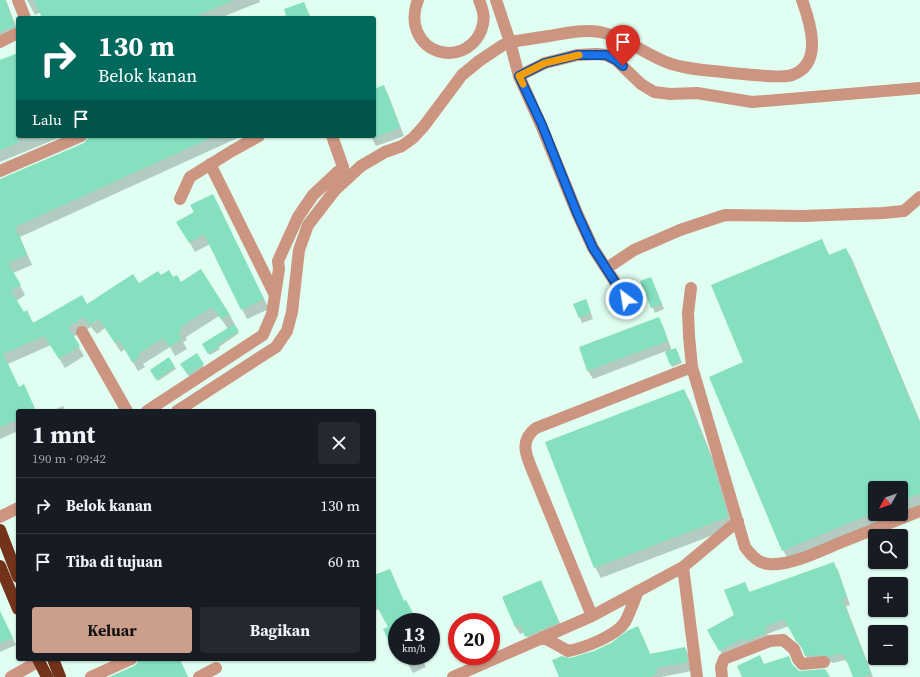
<!DOCTYPE html>
<html lang="id">
<head>
<meta charset="utf-8">
<style>
  :root { --surface:#171b24; --page:#242831; --text:#f1f3f6; --muted:#9ea1a6; --line:#363941; --accent:#cb9f8a }
  body { margin:0; font-family:"Source Serif 4",serif; background:var(--page); color:var(--text); height:100vh; display:flex; flex-direction:column; font-size:15px; white-space:nowrap }
  * { box-sizing:border-box; margin:0 }
  p { font-size:13px; color:var(--muted) }
  .icon { flex:none; width:22px; height:22px; fill:none; stroke:currentColor; stroke-width:2; stroke-linecap:round; stroke-linejoin:round }
  .map { position:relative; flex:1; overflow:hidden }
  .drawer { position:absolute; left:16px; top:409px; width:360px; height:252px; display:flex; flex-direction:column; background:var(--surface); border-radius:4px; box-shadow:0 1px 3px #0004 }
  .drawer>* { flex:none }
  .top-card { position:absolute; left:16px; top:16px; width:360px; height:122px; border-radius:4px; box-shadow:0 1px 3px #0004; background:#00695c; color:#fff; overflow:hidden }
  .needle { width:26px; rotate:230deg }
  .buttons { position:absolute; left:868px; top:481px; display:grid; gap:8px }
  .buttons a { display:grid; place-items:center; width:40px; height:40px; border-radius:4px; background:var(--surface); box-shadow:0 1px 3px #0004; font-size:20px }
  .speed { position:absolute; left:388px; top:613px; display:flex; gap:8px; font-size:20px; font-weight:700; text-align:center }
  .speed>* { display:grid; place-content:center; width:52px; height:52px; border-radius:50%; background:var(--surface); box-shadow:0 1px 3px #0004; line-height:1 }
  .speed small { font-size:10px; font-weight:400 }
  .speed .limit { border:6px solid #d22; background:#fff; color:#111 }
  .pin { position:absolute; display:grid; place-items:center; width:34px; height:34px; color:#fff; margin:-41px -17px; border-radius:50% 50% 50% 0; rotate:-45deg; box-shadow:0 0 4px #0007 }
  .pin .icon { rotate:45deg }
  .me { position:absolute; width:44px; margin:-22px; rotate:329deg; stroke-linejoin:round; filter:drop-shadow(0 0 3px #0008) }
  .turn { display:flex; align-items:center; gap:14px; height:84px; padding:0 16px; font-size:18px }
  .turn .icon { width:52px; height:52px; stroke-width:2.5 }
  .turn b { display:block; font-size:28px; line-height:34px }
  .then { display:flex; align-items:center; height:38px; padding:0 16px; background:#0003; gap:8px; font-size:15px }
  .round { display:grid; place-items:center; flex:none; width:42px; height:42px; border-radius:4px; background:var(--page) }
  .head { display:flex; align-items:center; justify-content:space-between; height:68px; padding:0 16px }
  h1 { font-size:24px; font-weight:700; line-height:30px }
  .cta { display:flex; gap:8px; margin-top:auto; padding:8px 16px }
  .cta a { flex:1; height:46px; border-radius:4px; background:var(--accent); color:#111; font-size:16px; font-weight:700; line-height:46px; text-align:center }
  .cta a+a { background:var(--page); color:var(--text) }
  ul { padding:0; list-style:none }
  li { display:flex; align-items:center; gap:12px; height:56px; padding:0 16px; border-top:1px solid var(--line) }
  li div { flex:1 }
  li b { display:block; font-size:15px }
  li em { font-style:normal }
  .map>svg:first-child { display:block }
  .shadow { fill:#0003; fill-rule:evenodd }
  .building { fill:#84e0be }
  .lines { fill:none; stroke-linecap:round; stroke-linejoin:round }
  .minor { stroke:#cb9580; stroke-width:12 }
  .highway { stroke:#72331a; stroke-width:12 }
  .route-casing { stroke:#114b97; stroke-width:10 }
  .route { stroke:#1a73e8; stroke-width:7 }
  .slow { stroke:#f59e0b; stroke-width:7 }
</style>
</head>
<body>
<div class="map">
<svg width="920" height="677" viewBox="0 0 920 677">
  <rect width="100%" height="100%" fill="#e0fef1"/>
  <path class="shadow" d="M0 0H6L18 32 0 40Z
    M27 0H259L260 2 220 18H44L41 12 35 15Z
    M304 3 311 18H279L287 15Z
    M18 54V136H63L0 162V61Z
    M383 86 388 94 404 136 376 146 371 136H374V90Z
    M72 136H242L20 237 32 265 13 273 25 295 16 301 23 313 27 312 33 323 87 305 160 277 173 279 181 283 200 270 230 315 239 333 219 347 220 349 210 355 203 344 228 329 219 316 186 337 187 340 183 342 187 349 175 356 170 347 143 364 145 367 138 371 125 349 121 352 105 328 97 334 91 327 73 337 84 356 65 368 51 345 8 364 19 388 24 386 36 411H18V431L0 439V181L85 144 90 137 76 142Z
    M218 205 269 309 247 319 210 244 195 252 178 222 195 213Z
    M821 240 830 256 846 249 852 259 920 421V506L789 561 783 550 745 363ZM875 488H901V514H875Z
    M651 278 664 309 655 313 642 282Z
    M586 300 593 319 582 323 575 305Z
    M658 318 663 326 672 351H677L682 363 672 367 666 351 593 379 588 371 580 348Z
    M196 355 206 370 192 380 184 369Z
    M168 359 176 369 158 381 152 371Z
    M684 391 690 401 717 470 734 527 601 578 595 567Z
    M63 406 66 411H51Z
    M833 563 838 570 850 605 846 606 873 677H854L848 661 846 662 845 660 833 663 828 661 810 663 789 626 767 634 770 640 724 658 709 630 736 616 745 583 750 593Z
    M390 570 404 602 417 622H397V647L394 648 390 641 389 627 379 609 374 611V576Z
    M541 582 563 630 531 644 525 632 520 634 515 626Z
    M0 626 9 631 16 645 0 652Z
    M643 637 650 654 685 648 690 657 692 671 661 677H560L570 659Z
    M404 656H420L426 667 413 673Z"/>
  <path class="building" d="M0 0H5L15 26 0 32Z
    M34 0H234L191 18H42Z
    M304 2 310 18H287L284 9Z
    M18 53V143L0 150V60Z
    M384 85 400 128 374 138V89Z
    M93 136H215L15 227 27 255 8 263 21 285 11 291 24 312 27 310 33 323 82 295 87 304 133 274 139 283 158 271 161 275 169 270 173 277 177 275 181 282 201 269 230 315 221 319 212 307 181 327 182 330 178 332 182 339 169 347 163 338 138 354 140 357 132 362 119 340 115 343 99 319 90 325 84 317 68 327 80 346 59 359 44 336 3 354 19 387 24 384 36 411H18V419L0 427V179L84 143 88 138Z
    M213 194 264 299 241 310 204 234 189 243 176 222 194 212 190 205Z
    M822 239 829 255 846 248 920 423V494L901 501V488H875V512L782 551 709 377 743 362 711 285Z
    M651 277 662 304 651 308 640 281Z
    M586 299 591 313 579 318 573 304Z
    M659 317 668 341 587 371 579 347Z
    M234 324 239 331 219 344 220 346 208 354 202 344Z
    M676 348 681 361 670 365 665 352Z
    M197 353 204 364 188 375 180 364Z
    M169 357 175 367 156 380 150 370Z
    M684 389 711 458 728 517 594 568 545 442Z
    M834 562 847 597 842 599 871 674 863 677H853L844 654 841 655 840 653 829 657 823 655 805 656 801 646 796 641 784 619 764 627 767 632 745 641 744 638 719 651 707 630 734 615 724 590 745 582 749 592Z
    M390 569 404 601 406 600 418 622H397V645L394 639 389 642 383 629 388 627 374 601V575Z
    M541 580 559 622 525 637 520 624 515 627 502 597Z
    M0 611 13 638 0 643Z
    M638 626 650 654 685 647 688 662 656 668 658 673 650 677H559L552 660 562 656 570 658 594 651 611 643 627 631Z
    M760 655 764 664 789 656 792 664 799 671 825 669 830 677H742L737 666Z
    M138 659H180L188 677H109L134 666 137 663Z"/>
  <g class="lines">
    <path class="minor" d="M18 0 25 18
      M418 0C408 24 420 52 449 53 466 53 480 40 483 24 485 15 482 8 479 0
      M496 0 510 42C523 40 536 38 549 36 566 33 583 29 600 32 624 37 644 53 666 62 685 70 711 70 732 73 745 74 781 79 792 75 824 64 810 22 802 0
      M0 42 18 33
      M519 76 545 63 577 55 597 54 606 55 616 60 641 84 654 92 670 94 697 93 752 102 920 88
      M210 164 275 295
      M0 171 81 136
      M180 199 190 177 232 151 259 136
      M607 268 634 250 680 230 725 215 803 216 883 213 904 211 920 197
      M691 288 688 313 689 336 692 367 745 547C750 554 759 564 769 564 789 566 818 552 837 544 865 533 892 522 920 511
      M82 332 127 411
      M147 411 263 335 272 314 279 269 278 261 298 217 313 195 343 167 332 136
      M177 411 276 347 287 331 292 312 299 250 308 225 335 190 361 166 385 152 402 146 413 138 424 126 462 75 479 61 503 45 510 42 519 76 541 125 577 213 593 248 626 299
      M0 517 18 508
      M683 567 738 521
      M592 616 535 477C528 459 517 442 536 428L692 367
      M543 637 568 651C584 648 616 636 625 622 630 613 634 601 638 591
      M11 677 39 661
      M91 677 131 659
      M199 677 216 668
      M453 677 592 616 683 567 697 677
      M722 677 721 667 724 659 770 641 783 640 794 649 798 659 802 664 824 662"/>
    <path class="highway" d="M0 530 18 577
      M0 566 18 609
      M38 659 47 677
      M53 659 60 677"/>
  </g>
  <g class="lines">
    <g class="route-casing">
      <path id="route" d="M623 66 616 60 606 55H577L545 63 519 76 542 125 577 213 593 248 626 299"/>
    </g>
    <use href="#route" class="route"/>
    <path class="slow" d="M523 84 519 76 545 63 579 55"/>
  </g>
</svg>
<div class="buttons">
<a><svg class="needle" viewBox="-14 -14 28 28"><path d="M0-13l5 13h-10z" fill="#e53935"/><path d="M0 13l5-13h-10z" fill="#9ea1a6"/></svg></a>
<a><svg class="icon" aria-label="search" viewBox="0 0 24 24"><circle cx="10" cy="10" r="6"/><path d="M15 15l6 6"/></svg></a>
<a>+</a>
<a>−</a>
</div>
<div class="speed"><div>13<small>km/h</small></div><div class="limit">20</div></div>
<div class="pin" style="left:623px;top:66px;background:#d93025"><svg class="icon" aria-label="arrive" viewBox="0 0 24 24"><path d="M6 21V4h12l-3 4 3 4H6"/></svg></div>
<svg class="me" style="left:626px;top:299px" viewBox="-20 -20 40 40"><circle r="17" fill="#1a73e8" stroke="#fff" stroke-width="3"/><path d="M0-11L8 9 0 5-8 9z" fill="#fff"/></svg>
<div class="top-card">
<div class="turn"><svg class="icon" aria-label="right" viewBox="0 0 24 24"><path d="M7 20v-9h11M14 6l5 5-5 5"/></svg><div><b>130 m</b>Belok kanan</div></div>
<div class="then">Lalu<svg class="icon" aria-label="arrive" viewBox="0 0 24 24"><path d="M6 21V4h12l-3 4 3 4H6"/></svg></div>
</div>
<section class="drawer">
<div class="head"><div><h1>1 mnt</h1><p>190 m · 09:42</p></div><a class="round"><svg class="icon" aria-label="close" viewBox="0 0 24 24"><path d="M6 6l12 12M18 6L6 18"/></svg></a></div>
<ul>
<li><svg class="icon" aria-label="right" viewBox="0 0 24 24"><path d="M7 20v-9h11M14 6l5 5-5 5"/></svg><div><b>Belok kanan</b></div><em>130 m</em></li>
<li><svg class="icon" aria-label="arrive" viewBox="0 0 24 24"><path d="M6 21V4h12l-3 4 3 4H6"/></svg><div><b>Tiba di tujuan</b></div><em>60 m</em></li>
</ul>
<div class="cta"><a>Keluar</a><a>Bagikan</a></div>
</section>
</div>
</body>
</html>
